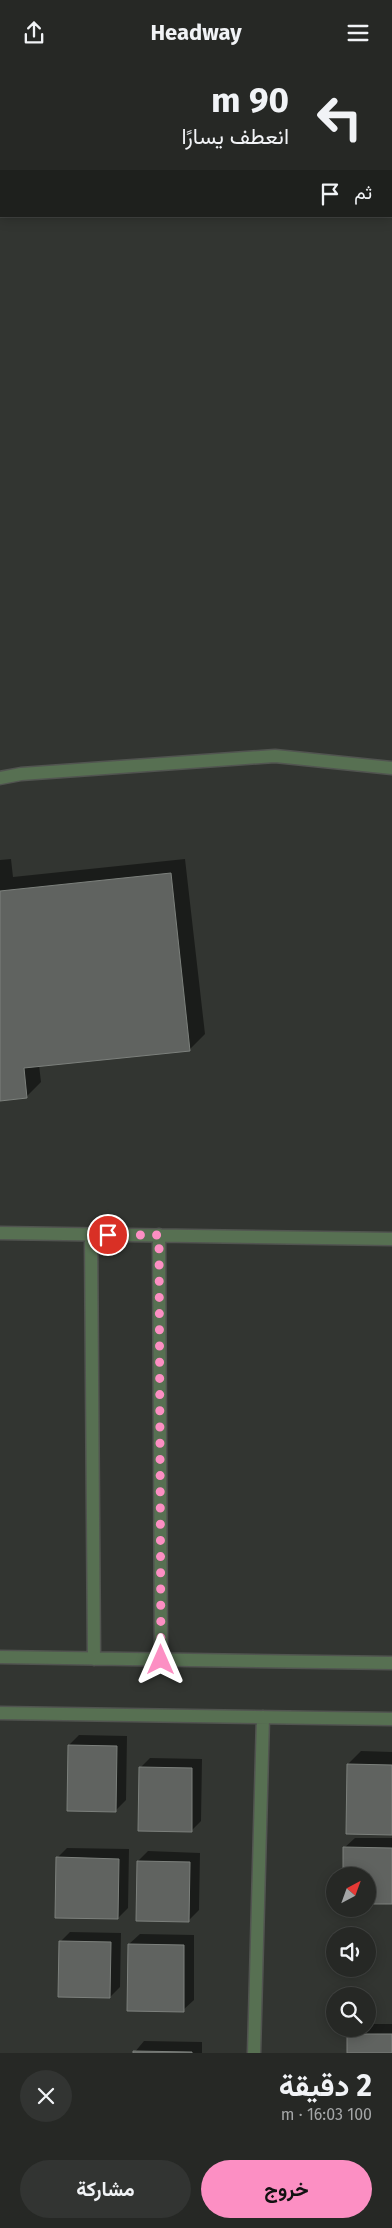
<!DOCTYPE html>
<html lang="ar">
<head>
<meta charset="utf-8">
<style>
  :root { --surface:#262825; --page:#323432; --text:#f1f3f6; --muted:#a4a6a7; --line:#424442; --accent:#fc8fc3 }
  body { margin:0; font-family:"Fira Sans",Vazirmatn,sans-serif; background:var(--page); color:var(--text); direction:rtl; height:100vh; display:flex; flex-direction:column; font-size:19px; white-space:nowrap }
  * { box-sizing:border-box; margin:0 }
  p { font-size:16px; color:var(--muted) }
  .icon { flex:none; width:28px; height:28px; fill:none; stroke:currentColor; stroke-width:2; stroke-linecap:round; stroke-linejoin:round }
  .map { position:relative; height:1988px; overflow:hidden; direction:ltr }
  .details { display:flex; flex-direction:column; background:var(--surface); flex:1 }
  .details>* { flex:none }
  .banner { position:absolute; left:0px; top:0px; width:392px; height:152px; box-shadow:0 2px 12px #0003,0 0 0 1px var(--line); direction:rtl; background:#262825; color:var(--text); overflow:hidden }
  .needle { width:32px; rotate:41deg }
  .fabs { position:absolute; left:326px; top:1802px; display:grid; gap:10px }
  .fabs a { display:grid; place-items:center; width:50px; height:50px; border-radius:50%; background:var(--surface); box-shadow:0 2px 12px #0003,0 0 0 1px var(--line); font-size:25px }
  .pin { position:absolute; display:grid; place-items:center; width:42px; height:42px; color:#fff; margin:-21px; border:2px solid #fff; border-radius:50%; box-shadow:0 1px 5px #0007 }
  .me { position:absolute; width:55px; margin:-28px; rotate:0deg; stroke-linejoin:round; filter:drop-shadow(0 0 4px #0008) }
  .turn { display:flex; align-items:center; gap:18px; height:105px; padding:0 20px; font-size:22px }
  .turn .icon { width:65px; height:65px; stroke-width:2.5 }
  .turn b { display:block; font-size:35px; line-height:42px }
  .then { display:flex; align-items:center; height:48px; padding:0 20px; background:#0003; gap:10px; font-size:19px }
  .round { display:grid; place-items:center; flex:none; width:52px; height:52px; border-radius:26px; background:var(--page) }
  .summary { display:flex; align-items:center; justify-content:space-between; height:85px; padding:0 20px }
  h1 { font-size:30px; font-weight:700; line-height:38px }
  .action { display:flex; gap:10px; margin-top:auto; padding:10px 20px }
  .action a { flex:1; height:58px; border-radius:30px; background:var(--accent); color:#111; font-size:20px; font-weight:700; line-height:58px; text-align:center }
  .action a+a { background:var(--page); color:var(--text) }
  header { display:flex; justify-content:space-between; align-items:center; height:65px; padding:0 20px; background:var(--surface); font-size:22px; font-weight:700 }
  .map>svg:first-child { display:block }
  .shadow { fill:#0007 }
  .building { fill:#606360; stroke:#7c807c }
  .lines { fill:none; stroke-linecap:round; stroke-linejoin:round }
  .service-casing { stroke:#515450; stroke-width:15 }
  .minor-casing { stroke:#515450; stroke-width:15 }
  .service { stroke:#577052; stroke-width:12 }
  .minor { stroke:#577052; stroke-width:12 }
  .route { stroke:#fc8fc3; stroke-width:9; stroke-dasharray:0 16.2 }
</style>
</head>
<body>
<header><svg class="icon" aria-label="menu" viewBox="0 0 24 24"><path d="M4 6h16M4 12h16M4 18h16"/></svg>Headway<svg class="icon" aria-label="share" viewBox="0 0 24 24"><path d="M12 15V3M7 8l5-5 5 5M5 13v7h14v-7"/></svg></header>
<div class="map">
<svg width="392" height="1988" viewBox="0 0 392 1988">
  <rect width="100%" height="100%" fill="#323531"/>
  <path class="shadow" d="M206 0H292L206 1Z
    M307 0H384L307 1Z
    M11 794 13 812 185 794 205 969 190 984 39 1000 41 1017 26 1032 0 1035V795Z
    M79 1670 127 1671 126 1735 116 1745 69 1680Z
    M361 1686 392 1687V1769L348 1699Z
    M150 1693 202 1694 201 1756 191 1766 140 1703Z
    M355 1773H392V1838L368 1837V1811H344V1783Z
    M67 1783 129 1784 128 1843 118 1853 57 1793Z
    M148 1786 200 1788 199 1845 189 1855 138 1796Z
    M70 1867 121 1868 120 1922 110 1932 60 1877Z
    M140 1869 194 1870V1935L183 1945 129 1879Z
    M368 1959H392V1988H348V1969L353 1964H368Z
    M144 1976 202 1977V1988H134Z"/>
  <path class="building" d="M205 0H281L205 1Z
    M306 0H372L306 1Z
    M171 808 190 986 24 1003 27 1033 0 1036V826Z
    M68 1680 117 1681 116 1747 67 1746Z
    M347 1699 392 1700V1770L346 1769Z
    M139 1702 192 1703V1767L138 1766Z
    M343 1782 392 1783V1839H368V1811H343Z
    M56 1792 119 1794 118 1854 55 1853Z
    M137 1796 190 1797 189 1857 136 1856Z
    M59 1876 111 1877 110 1933 58 1932Z
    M128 1879 184 1880V1947L127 1946Z
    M347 1969H392V1988H347Z
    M133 1986 192 1987V1988H133Z"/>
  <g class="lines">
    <g class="service-casing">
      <path id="service" d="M0 713 21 709 275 691 392 703"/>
    </g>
    <g class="minor-casing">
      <path id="minor" d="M20 1V0
        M0 86H1
        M391 94H392
        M0 1168 392 1174
        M91 1169 94 1594
        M159 1170 161 1595
        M0 1592 392 1598
        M0 1648 392 1654
        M254 1988 263 1652"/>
    </g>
    <use href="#service" class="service"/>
    <use href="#minor" class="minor"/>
  </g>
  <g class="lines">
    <path class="route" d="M108 1170H159L161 1595"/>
  </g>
</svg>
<div class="fabs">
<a><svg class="needle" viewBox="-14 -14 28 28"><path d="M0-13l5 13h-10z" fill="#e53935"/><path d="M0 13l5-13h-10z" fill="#a4a6a7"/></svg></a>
<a><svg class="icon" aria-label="sound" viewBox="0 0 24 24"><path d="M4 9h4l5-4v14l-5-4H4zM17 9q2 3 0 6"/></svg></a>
<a><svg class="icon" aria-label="search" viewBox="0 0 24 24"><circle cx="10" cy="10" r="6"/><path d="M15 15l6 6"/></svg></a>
</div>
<div class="pin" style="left:108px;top:1170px;background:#d93025"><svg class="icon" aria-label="arrive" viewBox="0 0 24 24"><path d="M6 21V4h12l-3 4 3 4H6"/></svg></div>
<svg class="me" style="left:161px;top:1595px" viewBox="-20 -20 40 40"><path d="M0-17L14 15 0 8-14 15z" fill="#fc8fc3" stroke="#fff" stroke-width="4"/></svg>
<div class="banner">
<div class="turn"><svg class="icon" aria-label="left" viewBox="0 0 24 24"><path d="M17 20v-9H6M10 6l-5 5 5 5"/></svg><div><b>90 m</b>انعطف يسارًا</div></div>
<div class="then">ثم<svg class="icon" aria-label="arrive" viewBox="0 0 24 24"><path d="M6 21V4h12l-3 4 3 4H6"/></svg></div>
</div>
</div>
<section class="details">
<div class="summary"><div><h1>2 دقيقة</h1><p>100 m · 16:03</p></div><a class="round"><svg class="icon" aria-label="close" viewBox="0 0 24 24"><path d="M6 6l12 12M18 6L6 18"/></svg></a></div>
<div class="action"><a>خروج</a><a>مشاركة</a></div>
</section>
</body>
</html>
